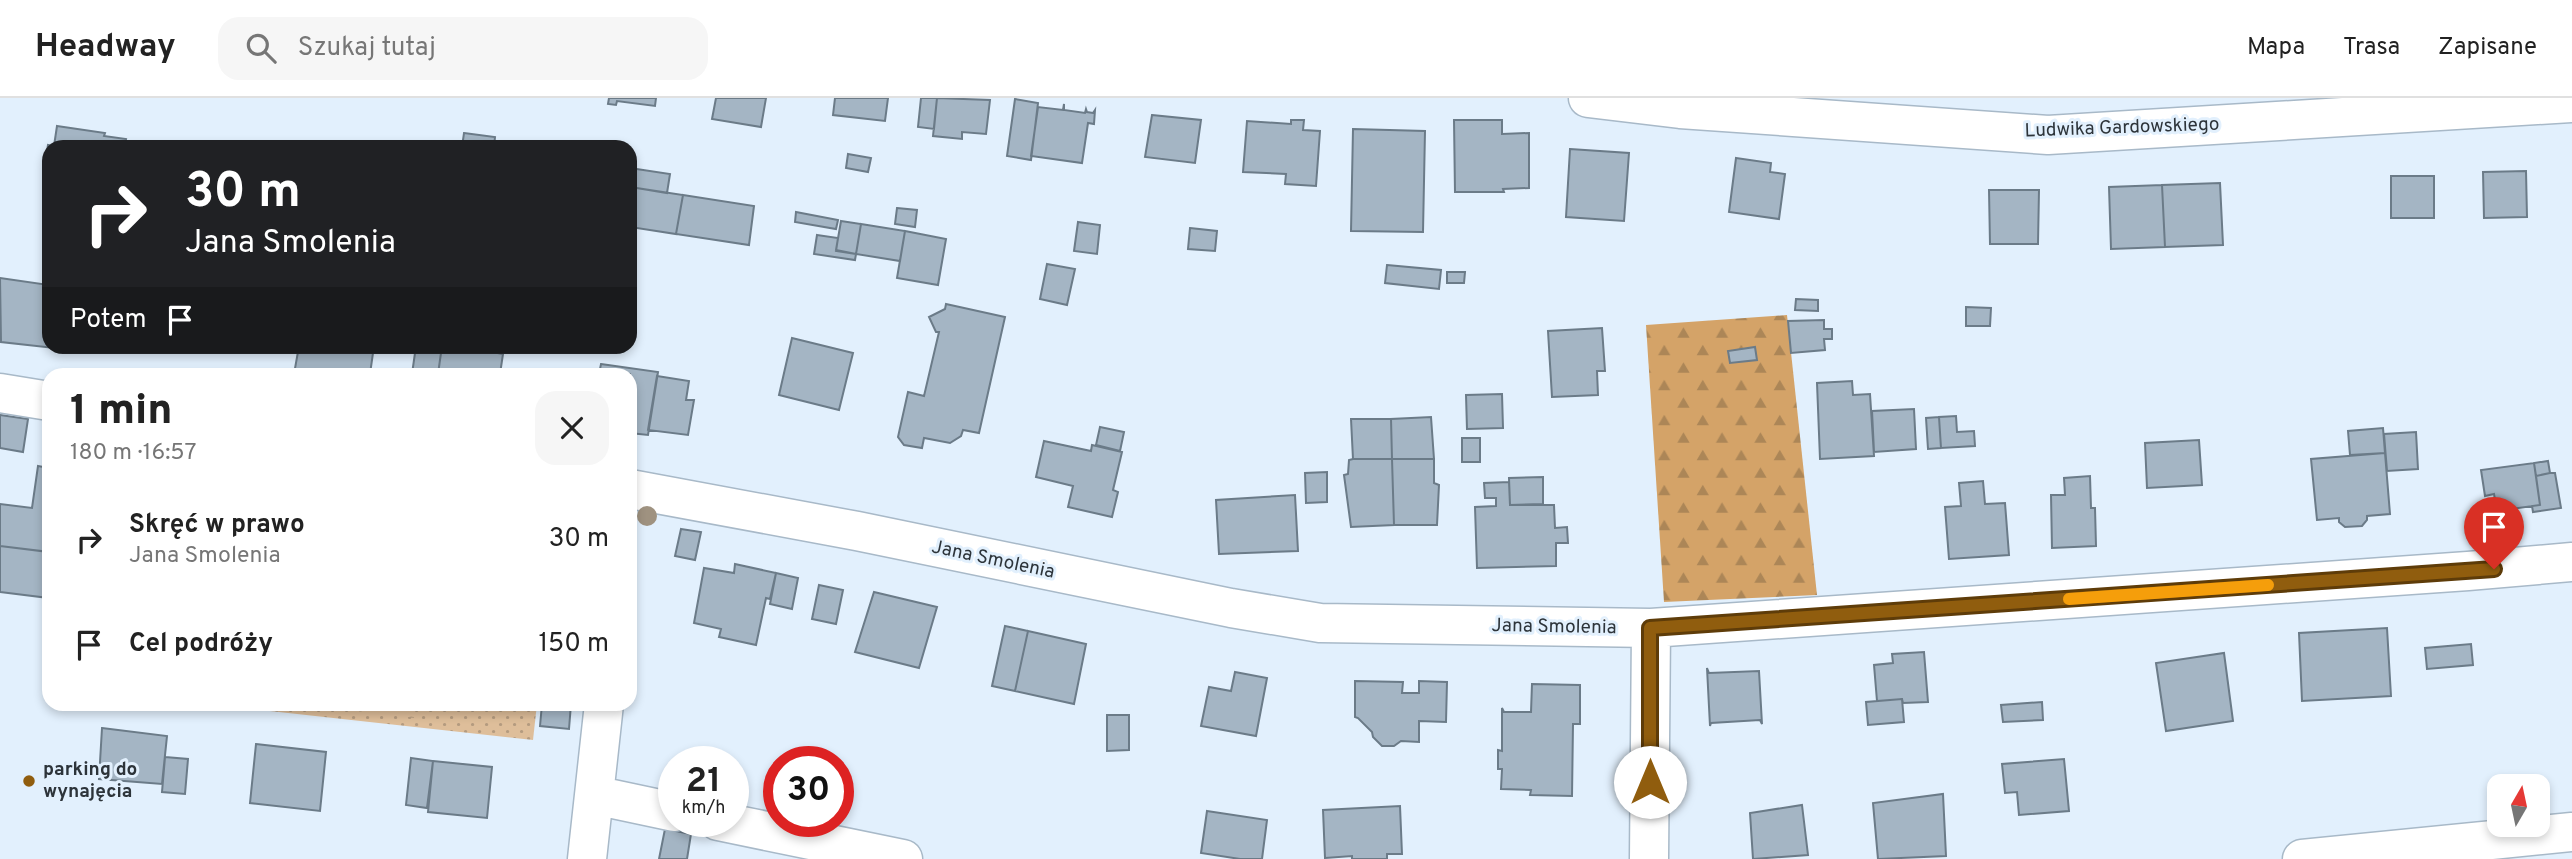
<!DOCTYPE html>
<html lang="pl">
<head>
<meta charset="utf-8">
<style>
  :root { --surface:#fff; --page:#f6f6f6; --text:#222; --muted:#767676; --line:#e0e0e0 }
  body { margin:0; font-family:Overpass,sans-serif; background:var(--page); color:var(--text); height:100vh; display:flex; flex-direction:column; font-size:26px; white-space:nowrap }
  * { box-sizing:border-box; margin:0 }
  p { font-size:23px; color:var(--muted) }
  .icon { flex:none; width:38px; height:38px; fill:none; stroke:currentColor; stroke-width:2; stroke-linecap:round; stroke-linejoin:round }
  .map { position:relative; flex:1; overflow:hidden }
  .drawer { position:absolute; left:42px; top:270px; width:595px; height:343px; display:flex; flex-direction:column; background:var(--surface); border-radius:21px; box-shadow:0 4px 10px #0003 }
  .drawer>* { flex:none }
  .banner { position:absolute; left:42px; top:42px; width:595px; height:214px; border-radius:21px; box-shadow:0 4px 10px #0003; background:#202124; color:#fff; overflow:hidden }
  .needle { width:46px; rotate:9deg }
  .fabs { position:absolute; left:2487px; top:676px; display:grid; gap:14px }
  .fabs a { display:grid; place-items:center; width:63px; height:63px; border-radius:14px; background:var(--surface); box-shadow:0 4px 10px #0003; font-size:35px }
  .speed { position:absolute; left:658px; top:648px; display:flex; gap:14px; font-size:35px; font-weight:700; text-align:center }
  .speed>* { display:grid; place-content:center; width:91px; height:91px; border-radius:50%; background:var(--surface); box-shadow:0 4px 10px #0003; line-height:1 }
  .speed small { font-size:18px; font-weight:400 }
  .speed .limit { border:10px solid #d22; background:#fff; color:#111 }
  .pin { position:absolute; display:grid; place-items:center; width:60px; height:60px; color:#fff; margin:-72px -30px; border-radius:50% 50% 50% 0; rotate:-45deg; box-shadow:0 0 7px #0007 }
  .pin .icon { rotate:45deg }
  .me { position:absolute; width:77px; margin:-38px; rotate:0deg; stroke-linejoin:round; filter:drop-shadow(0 0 5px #0008) }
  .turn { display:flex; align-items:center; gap:24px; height:147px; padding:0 28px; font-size:32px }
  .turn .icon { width:91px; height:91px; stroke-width:2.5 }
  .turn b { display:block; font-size:49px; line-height:60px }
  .then { display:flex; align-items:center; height:66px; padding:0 28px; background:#0003; gap:14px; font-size:26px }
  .round { display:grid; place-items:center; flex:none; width:74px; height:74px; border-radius:21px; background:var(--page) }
  .overview { display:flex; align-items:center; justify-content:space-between; height:119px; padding:0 28px }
  h1 { font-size:42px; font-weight:800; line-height:52px }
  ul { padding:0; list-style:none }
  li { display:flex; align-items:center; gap:21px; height:105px; padding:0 28px }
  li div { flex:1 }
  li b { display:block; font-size:26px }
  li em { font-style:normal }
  header { display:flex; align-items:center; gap:42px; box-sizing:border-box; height:98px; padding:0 35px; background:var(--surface); border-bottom:2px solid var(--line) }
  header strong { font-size:33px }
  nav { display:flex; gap:38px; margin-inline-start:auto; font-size:24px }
  .search { width:490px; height:63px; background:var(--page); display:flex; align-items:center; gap:18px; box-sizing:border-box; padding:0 24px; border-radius:21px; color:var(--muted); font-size:26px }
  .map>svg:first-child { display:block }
  .grass { fill:url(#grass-dots) }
  .forest { fill:url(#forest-firs) }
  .park { fill:url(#park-crowns) }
  .building { fill:#a4b5c4; stroke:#6b7b88; stroke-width:2 }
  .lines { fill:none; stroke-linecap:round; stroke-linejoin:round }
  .minor-casing { stroke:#a8b9c8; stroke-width:41 }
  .minor { stroke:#fff; stroke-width:38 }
  .tree { fill:#9f9280 }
  .route-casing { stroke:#5e3c09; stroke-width:18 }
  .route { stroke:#905d0e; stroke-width:12 }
  .slow { stroke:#f59e0b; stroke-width:12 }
  .poi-dot { fill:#905d0e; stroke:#e2f0fd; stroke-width:2.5 }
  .labels { text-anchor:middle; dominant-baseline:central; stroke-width:6; stroke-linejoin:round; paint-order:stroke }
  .street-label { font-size:19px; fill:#2d343a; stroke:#e2f0fd }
  .poi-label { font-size:19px; font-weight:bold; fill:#2d343a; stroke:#e2f0fd; text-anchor:start }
</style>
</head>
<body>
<header>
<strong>Headway</strong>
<div class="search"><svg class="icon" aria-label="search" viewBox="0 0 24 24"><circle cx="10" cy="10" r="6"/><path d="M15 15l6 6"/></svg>Szukaj tutaj</div>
<nav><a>Mapa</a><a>Trasa</a><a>Zapisane</a></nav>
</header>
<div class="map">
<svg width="2572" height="761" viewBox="0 0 2572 761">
  <defs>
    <pattern id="grass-dots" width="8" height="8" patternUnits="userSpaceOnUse" patternTransform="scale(1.75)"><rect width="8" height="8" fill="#debe9a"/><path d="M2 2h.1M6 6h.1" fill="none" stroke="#b49b7f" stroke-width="1.8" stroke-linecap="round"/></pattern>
    <pattern id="forest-firs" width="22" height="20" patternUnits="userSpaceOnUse" patternTransform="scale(1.75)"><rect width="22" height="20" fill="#d4a368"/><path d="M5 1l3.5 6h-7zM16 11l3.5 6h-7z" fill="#ac8657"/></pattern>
    <pattern id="park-crowns" width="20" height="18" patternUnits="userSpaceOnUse" patternTransform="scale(1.75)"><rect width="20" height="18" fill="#debe9a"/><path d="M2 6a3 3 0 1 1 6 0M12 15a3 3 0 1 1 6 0" fill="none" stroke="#b49b7f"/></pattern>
  </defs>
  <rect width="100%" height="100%" fill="#e2f0fd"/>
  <path class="grass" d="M243 606H537L533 642 243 610Z"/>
  <path class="forest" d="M1787 217 1817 497 1664 504 1646 227Z"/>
  <path class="park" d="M299 606H416L414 620Z"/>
  <path class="building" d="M609 0H656L655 8 617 3 616 7 608 6Z
    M716 0H766L761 29 712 21Z
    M835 0H888L885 23 833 17Z
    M921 0H937L934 31 918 29Z
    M937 0 990 2 986 36 962 34V41L933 38Z
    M1015 1 1038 5 1031 62 1007 58Z
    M1064 6V12L1085 15 1086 11 1087 14 1093 15 1095 12 1094 26 1088 25 1082 65 1031 58 1038 9 1063 12Z
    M1152 17 1201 22 1195 65 1145 59Z
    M1291 22H1304L1303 32 1320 33 1316 88 1285 86 1286 76 1243 74 1247 23 1291 26Z
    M1454 22H1502V36L1529 35V90L1503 91 1504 94H1455Z
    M57 28 105 35 104 38 126 41 124 49H49V72L44 71 48 47 54 48Z
    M1353 31 1425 33 1423 134 1351 133Z
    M464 35 495 39 494 49H462Z
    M1570 51 1629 55 1624 123 1566 119Z
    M848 56 871 60 868 74 846 70Z
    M1736 60 1771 65 1770 74 1785 76 1779 121 1729 114Z
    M630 70 670 76 667 95 630 89Z
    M2526 73 2527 119 2484 120 2483 74Z
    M2391 78H2434V120H2391Z
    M2220 85 2223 147 2165 149 2162 87Z
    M2162 87 2165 149 2111 151 2109 89Z
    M630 89 683 97 676 136 630 129Z
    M1989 92H2039L2038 146H1990Z
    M683 97 754 108 749 147 676 136Z
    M897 110 917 112 915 129 895 126Z
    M796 114 838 122 836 131 795 124Z
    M841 123 861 126 856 156 836 152Z
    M1078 124 1100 127 1097 156 1074 153Z
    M861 126 905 133 900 163 856 156Z
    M1190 130 1217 133 1215 153 1188 151Z
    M905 133 946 141 938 187 897 180Z
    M817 137 838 140 836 153 856 156 855 162 814 156Z
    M1047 166 1075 171 1067 207 1040 201Z
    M1387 167 1441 172 1439 191 1385 185Z
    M1447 174H1465L1464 185H1447Z
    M0 180 49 187V248H63V251L1 244Z
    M1796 201 1818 202V213L1795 212Z
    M946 206 1005 219 979 335 963 332 961 338 950 345 924 340 922 350 904 347 898 339 908 294 924 298 939 234H936L929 219 945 211Z
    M1966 209 1991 210 1990 228H1966Z
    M1824 222V231H1832V241H1824L1825 252 1791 255 1788 223Z
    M1602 230 1605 273H1597L1598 297 1552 299 1548 233Z
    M792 240 853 255 839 312 779 297Z
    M299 248H374L370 276H294Z
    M416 248H442L438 276H412Z
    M442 248H497V255L503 256 500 276H438Z
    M1755 249 1757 262 1730 265 1728 253Z
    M601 266 658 274 648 337 630 335V276H599Z
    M657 278 689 283 686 302H694L688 337 648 332Z
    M1852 283 1853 297 1870 296 1874 358 1820 361 1817 285Z
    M1502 296 1503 330 1467 331 1466 297Z
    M1914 311 1916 351 1874 354 1872 313Z
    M0 317 28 321 23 354 0 350Z
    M1956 318 1957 334 1974 333 1975 348 1941 350 1939 319Z
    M1431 319 1434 361H1392L1391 321Z
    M1939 319 1941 350 1928 351 1926 320Z
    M1351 321H1391L1392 361H1353Z
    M1100 329 1124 334 1120 353 1096 347Z
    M2383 330 2385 355 2350 357 2348 333Z
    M2416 334 2418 371 2387 373 2384 336Z
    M1462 340H1480V364H1462Z
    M2199 342 2202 387 2147 390 2145 345Z
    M1044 343 1091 353 1092 347 1122 354 1113 392 1118 394 1112 419 1068 409 1073 388 1036 379Z
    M2385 355 2390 416 2367 418V422L2362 428 2345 429 2339 424V420L2317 422 2311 361Z
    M1353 361H1392L1394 427 1351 429 1344 377 1348 376 1349 362Z
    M1392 361H1434V385L1439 387 1437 427H1394Z
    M2548 363 2550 375 2536 378 2534 365Z
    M2534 365 2540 407 2497 413 2494 396 2485 398 2481 372Z
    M38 368 49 370V454L0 448V406L32 410Z
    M1327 374V404L1306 405 1305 375Z
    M2550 375H2555L2561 410 2533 414 2532 408 2540 407 2536 378Z
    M2090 378 2091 410H2095L2096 448 2052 450 2051 397H2065L2064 380Z
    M1543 379V406L1510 407 1509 380Z
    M1983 383 1985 406 2005 405 2009 457 1949 461 1945 409 1961 408 1959 385Z
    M1509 384 1510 407H1554L1555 430 1567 429 1568 445H1556V468L1477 470 1475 409 1496 408V400H1485L1484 385Z
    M1295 397 1298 453 1219 456 1216 402Z
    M681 431 701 434 695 462 675 458Z
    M0 448 49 454V500L0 494Z
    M735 466 776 475 770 501 766 500 756 547 719 539 721 531 694 525 704 470 734 475Z
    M776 475 798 480 792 511 770 506Z
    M819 487 843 492 836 526 812 521Z
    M874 494 937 509 919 570 855 554Z
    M1005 528 1028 533 1015 593 992 588Z
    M2387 530 2391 598 2302 603 2299 535Z
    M1028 533 1086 546 1074 606 1015 593Z
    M2471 546 2473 567 2427 571 2425 550Z
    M1924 554 1928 604 1903 605 1902 601 1877 603 1874 567 1893 565 1892 556Z
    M2224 555 2233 623 2166 633 2156 565Z
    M1707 570 1709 575 1759 573 1762 626 1760 622 1711 625 1710 628Z
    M1235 574 1267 580 1256 638 1201 628 1209 589 1231 593Z
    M1355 583 1403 584 1402 595H1419V583L1447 584 1446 624 1419 623V644L1401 643 1394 648H1382L1373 639 1372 634 1358 620 1355 619Z
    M1532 586 1580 587V626H1573L1572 698 1530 697 1531 692 1501 691 1502 671H1498V652L1502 653V610L1504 614H1531Z
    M1902 601 1904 624 1868 627 1866 604Z
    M2042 604 2043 622 2003 624 2001 607Z
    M542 606H571L569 631 540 628Z
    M1107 617H1129V652L1107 653Z
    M102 630 167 638 162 686 99 681Z
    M256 646 326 654 320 713 250 705Z
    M165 659 188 661 185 696 162 694Z
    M411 660 433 663 427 710 406 707Z
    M2064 661 2069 713 2019 717 2017 694 2005 695 2002 666Z
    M433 663 492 669 487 720 428 714Z
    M1943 696 1946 758 1878 761 1873 705Z
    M1802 707 1808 757 1753 761 1750 715Z
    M1400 708 1402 756H1387V761H1352V758L1325 760 1323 712Z
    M1207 713 1267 722 1262 761H1240L1201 755Z
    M665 731 691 736 687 761H659Z"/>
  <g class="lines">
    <g class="minor-casing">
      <path id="minor" d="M1588 0 1680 11 2048 37 2572 5
        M0 295 49 303
        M630 391 857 433 1231 510 1320 525 1651 530 2468 473 2572 464
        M594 697 674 714
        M718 723 903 761
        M587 761 604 606
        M1649 761 1651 530
        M2302 761 2572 734"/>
    </g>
    <use href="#minor" class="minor"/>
  </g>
  <circle class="tree" cx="647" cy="418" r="10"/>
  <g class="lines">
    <g class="route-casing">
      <path id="route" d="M1650 684V530L2494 471"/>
    </g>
    <use href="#route" class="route"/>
    <path class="slow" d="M2069 501 2268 487"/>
  </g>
  <circle class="poi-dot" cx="29" cy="683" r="7"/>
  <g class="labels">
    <g class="street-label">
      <text transform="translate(2122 30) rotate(-2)">Ludwika Gardowskiego</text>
      <text transform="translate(993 462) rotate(12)">Jana Smolenia</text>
      <text transform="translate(1554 529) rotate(1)">Jana Smolenia</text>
    </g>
    <g class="poi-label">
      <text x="43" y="672">parking do<tspan x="43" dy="22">wynajęcia</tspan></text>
    </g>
  </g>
</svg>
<div class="fabs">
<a><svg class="needle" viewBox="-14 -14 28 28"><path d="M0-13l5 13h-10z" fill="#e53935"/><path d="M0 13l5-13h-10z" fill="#767676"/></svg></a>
</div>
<div class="speed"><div>21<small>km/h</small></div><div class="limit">30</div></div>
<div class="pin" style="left:2494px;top:471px;background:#d93025"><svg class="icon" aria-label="arrive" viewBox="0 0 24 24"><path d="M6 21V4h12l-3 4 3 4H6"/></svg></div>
<svg class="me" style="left:1650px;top:684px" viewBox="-20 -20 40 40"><circle r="19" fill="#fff"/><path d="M0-13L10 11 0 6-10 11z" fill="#905d0e"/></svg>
<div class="banner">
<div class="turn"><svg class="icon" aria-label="right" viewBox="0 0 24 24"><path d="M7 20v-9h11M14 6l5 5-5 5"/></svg><div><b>30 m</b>Jana Smolenia</div></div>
<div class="then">Potem<svg class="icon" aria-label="arrive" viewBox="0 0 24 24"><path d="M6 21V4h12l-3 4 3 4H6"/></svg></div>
</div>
<section class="drawer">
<div class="overview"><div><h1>1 min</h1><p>180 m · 16:57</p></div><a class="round"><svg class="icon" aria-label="close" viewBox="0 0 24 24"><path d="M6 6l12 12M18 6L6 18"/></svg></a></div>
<ul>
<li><svg class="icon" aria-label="right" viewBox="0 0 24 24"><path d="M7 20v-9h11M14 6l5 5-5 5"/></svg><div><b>Skręć w prawo</b><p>Jana Smolenia</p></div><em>30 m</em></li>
<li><svg class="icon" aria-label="arrive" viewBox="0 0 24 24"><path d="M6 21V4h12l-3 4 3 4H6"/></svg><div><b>Cel podróży</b></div><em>150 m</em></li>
</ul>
</section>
</div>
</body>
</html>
